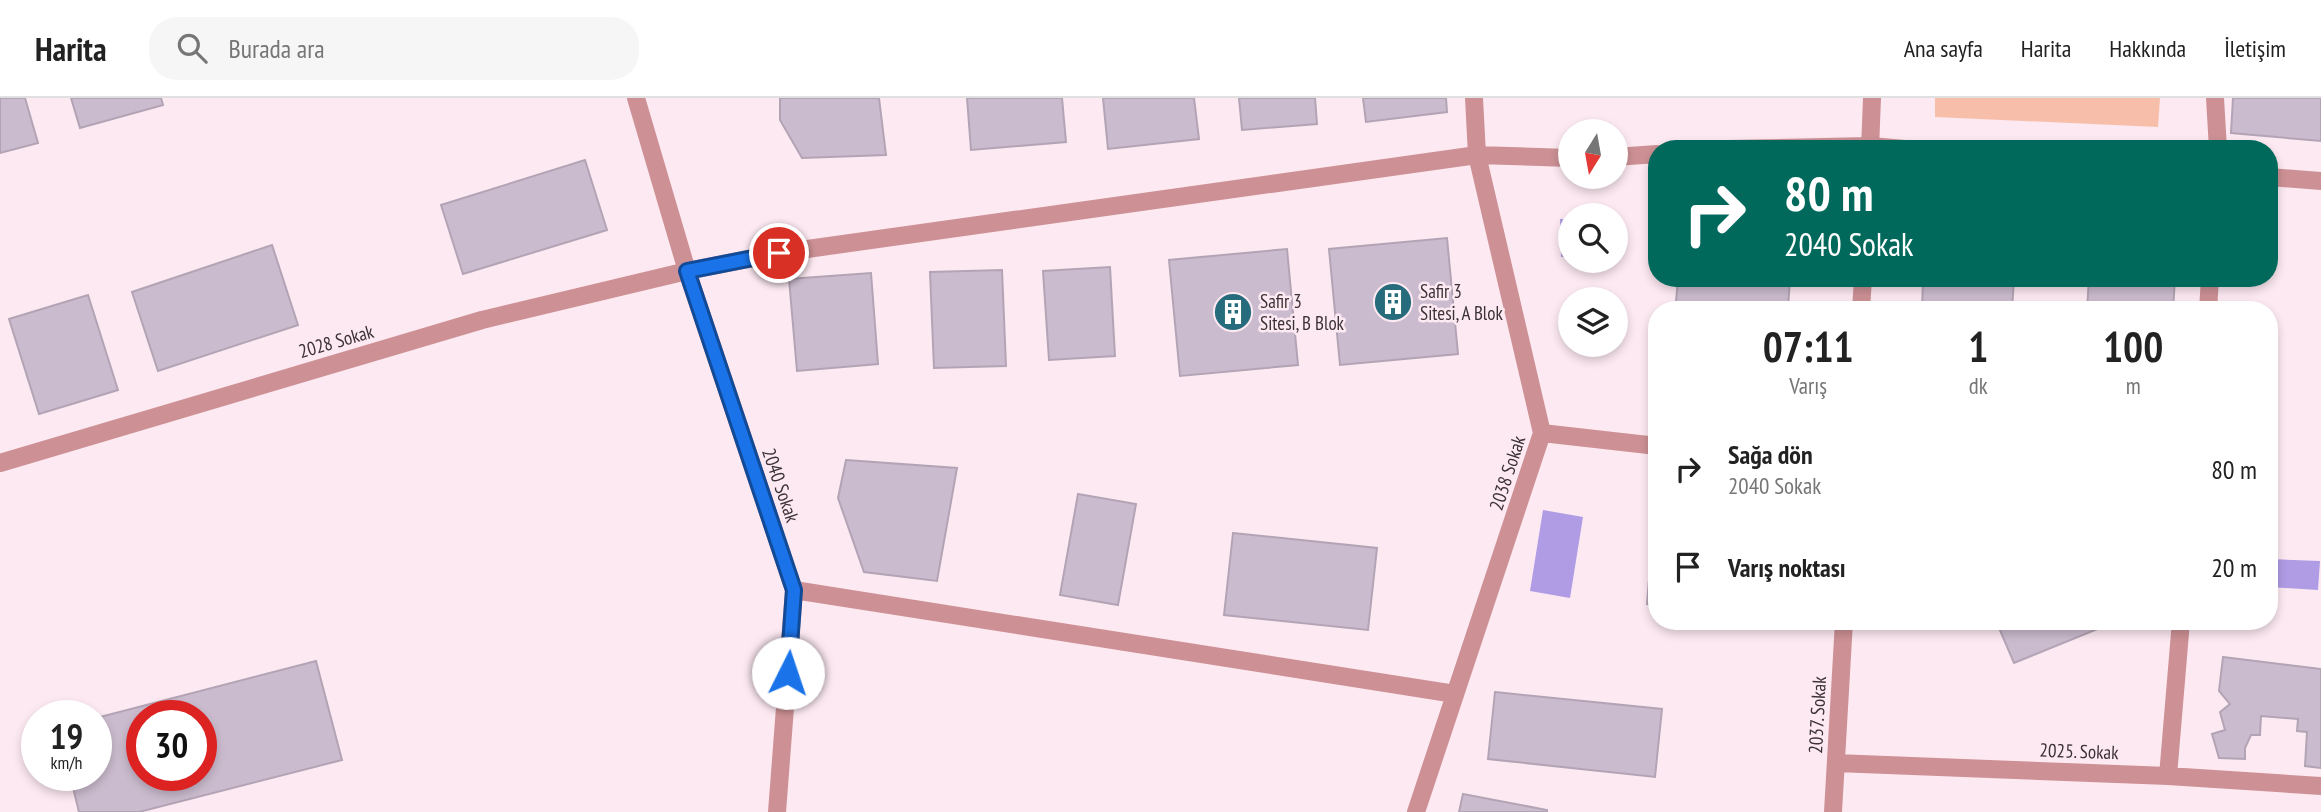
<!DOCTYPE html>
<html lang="tr">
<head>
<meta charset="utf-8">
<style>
  :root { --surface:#fff; --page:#f6f6f6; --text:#222; --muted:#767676; --line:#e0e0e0 }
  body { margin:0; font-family:"PT Sans Narrow",sans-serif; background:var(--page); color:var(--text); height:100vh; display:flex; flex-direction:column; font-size:26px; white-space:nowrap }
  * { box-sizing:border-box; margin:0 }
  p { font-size:23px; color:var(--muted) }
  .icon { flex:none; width:38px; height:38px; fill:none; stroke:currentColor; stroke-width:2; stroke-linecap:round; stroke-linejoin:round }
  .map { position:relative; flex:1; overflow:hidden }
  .side { position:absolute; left:1648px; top:203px; width:630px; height:329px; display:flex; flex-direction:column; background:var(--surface); border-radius:28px; box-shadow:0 4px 10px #0003 }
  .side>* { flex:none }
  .guide { position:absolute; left:1648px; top:42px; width:630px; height:147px; border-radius:28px; box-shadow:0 4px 10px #0003; background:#00695c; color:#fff; overflow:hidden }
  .needle { width:46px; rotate:191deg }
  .fabs { position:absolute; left:1558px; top:21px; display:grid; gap:14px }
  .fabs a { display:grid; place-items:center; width:70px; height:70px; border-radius:50%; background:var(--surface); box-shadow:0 4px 10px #0003; font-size:35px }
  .speed { position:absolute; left:21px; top:602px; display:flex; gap:14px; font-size:35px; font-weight:700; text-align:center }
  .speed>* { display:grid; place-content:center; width:91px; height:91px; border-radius:50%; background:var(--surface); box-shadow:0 4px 10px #0003; line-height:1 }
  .speed small { font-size:18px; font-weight:400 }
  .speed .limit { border:10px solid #d22; background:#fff; color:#111 }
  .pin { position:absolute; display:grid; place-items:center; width:60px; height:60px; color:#fff; margin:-30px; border:4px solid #fff; border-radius:50%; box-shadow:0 2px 7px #0007 }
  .me { position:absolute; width:77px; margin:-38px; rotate:4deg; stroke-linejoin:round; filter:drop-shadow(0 0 5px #0008) }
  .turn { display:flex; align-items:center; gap:24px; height:147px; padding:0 21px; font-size:32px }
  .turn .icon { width:91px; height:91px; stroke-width:2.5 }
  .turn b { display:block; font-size:49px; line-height:60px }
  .eta { display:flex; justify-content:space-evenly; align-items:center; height:119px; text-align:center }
  .eta b { font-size:42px; font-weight:800; line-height:49px }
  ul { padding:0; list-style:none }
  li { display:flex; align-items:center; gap:21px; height:98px; padding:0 21px }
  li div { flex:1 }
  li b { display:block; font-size:26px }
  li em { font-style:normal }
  header { display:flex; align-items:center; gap:42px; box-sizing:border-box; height:98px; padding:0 35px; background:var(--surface); border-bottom:2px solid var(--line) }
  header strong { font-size:33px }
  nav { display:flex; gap:38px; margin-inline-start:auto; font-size:24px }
  .search { width:490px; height:63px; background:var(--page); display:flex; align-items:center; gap:18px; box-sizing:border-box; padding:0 24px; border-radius:28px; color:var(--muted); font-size:26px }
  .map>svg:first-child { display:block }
  .green { fill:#f7bfaa }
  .water { fill:#af9ce4 }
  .building { fill:#cbbbce; stroke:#b3a4b5; stroke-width:2; fill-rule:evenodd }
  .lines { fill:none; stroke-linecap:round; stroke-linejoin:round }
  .street { stroke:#cd9195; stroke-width:18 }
  .route-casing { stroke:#114b97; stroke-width:18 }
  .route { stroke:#1a73e8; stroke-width:12 }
  .labels { text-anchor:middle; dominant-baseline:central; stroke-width:5; stroke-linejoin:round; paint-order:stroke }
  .poi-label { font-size:19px; fill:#3b3236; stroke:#fde9f2; text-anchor:start }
  .street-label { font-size:19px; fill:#3b3236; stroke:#fde9f2 }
</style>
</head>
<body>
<header>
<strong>Harita</strong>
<div class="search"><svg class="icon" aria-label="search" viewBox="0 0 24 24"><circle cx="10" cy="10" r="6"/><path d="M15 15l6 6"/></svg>Burada ara</div>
<nav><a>Ana sayfa</a><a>Harita</a><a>Hakkında</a><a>İletişim</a></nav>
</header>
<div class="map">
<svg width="2321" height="714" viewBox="0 0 2321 714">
  <rect width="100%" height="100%" fill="#fde9f2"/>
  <path class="green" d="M1935 0H2160L2158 29 1935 19Z"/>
  <path class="water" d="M1560 121H1570V159H1561Z
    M1543 412 1583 419 1570 500 1530 493Z
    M2270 461 2320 463 2318 492 2270 489Z"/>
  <path class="building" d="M0 0H25L38 45 0 55Z
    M71 0H161L163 7 80 30Z
    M780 0H879L886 57 802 60 780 22Z
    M967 0H1062L1066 44 971 52Z
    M1103 0H1194L1199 41 1108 51Z
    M1239 0H1315L1317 26 1242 32Z
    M1363 0H1446L1447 14 1366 24Z
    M2233 0H2321V43L2231 35Z
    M585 62 607 132 463 176 441 107Z
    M1447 140 1458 256 1340 267 1329 151Z
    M272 147 298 227 158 273 132 194Z
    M1287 151 1298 267 1180 278 1169 162Z
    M1110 169 1115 258 1049 262 1043 173Z
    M1002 172 1006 268 934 270 930 174Z
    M871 175 878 266 797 273 789 181Z
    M1678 180H1790L1788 211 1676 204Z
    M1923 180H2014L2012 212H1922Z
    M2089 180H2175L2173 212H2087Z
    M88 197 118 292 39 316 9 221Z
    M846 362 957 370 937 483 864 474 838 400Z
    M1078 396 1136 406 1118 507 1060 497Z
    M1653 432H1657V507L1647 506Z
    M1233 435 1377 450 1368 532 1224 517Z
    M1996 523H2097L2100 530 2014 565Z
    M2223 559 2321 571V670L2305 668 2307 634 2297 633 2298 621 2261 618 2260 637H2251L2245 650V661L2219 660 2212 636 2225 632 2220 614 2230 606 2219 593Z
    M316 563 342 662 139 714H79L70 677H96V620ZM142 618H201V677H142Z
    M1495 594 1662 611 1655 679 1488 661Z
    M1463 696 1547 712V714H1459Z"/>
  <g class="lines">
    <path class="street" d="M2215 0 2218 51
      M1727 51 1870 48 1905 51
      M1870 51 1872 0
      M1615 59 1657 56
      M2270 79 2321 83
      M1861 212 1863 180
      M2208 212 2210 180
      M1542 335 1657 348
      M0 365 482 222 687 173 636 0
      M794 492 1455 596
      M1836 665 2168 678 2321 688
      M2168 678 2181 523
      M777 714 794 492 687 173 779 155 1477 57 1570 60
      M1416 714 1542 335 1477 57 1474 0
      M1833 714 1844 523"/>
  </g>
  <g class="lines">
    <g class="route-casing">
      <path id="route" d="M779 155 687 173 794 492 788 575"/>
    </g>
    <use href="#route" class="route"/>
  </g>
  <defs>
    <g id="building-disc" transform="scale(2.0125)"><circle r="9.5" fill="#276c7c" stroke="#fde9f2"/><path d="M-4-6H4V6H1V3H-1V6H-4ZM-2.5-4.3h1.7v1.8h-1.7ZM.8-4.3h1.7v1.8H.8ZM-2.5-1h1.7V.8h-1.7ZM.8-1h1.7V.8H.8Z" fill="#fff"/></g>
  </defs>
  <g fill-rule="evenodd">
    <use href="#building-disc" x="1393" y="204"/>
    <use href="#building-disc" x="1233" y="214"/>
  </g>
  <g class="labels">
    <g class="poi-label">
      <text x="1420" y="193">Safir 3<tspan x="1420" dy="22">Sitesi, A Blok</tspan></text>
      <text x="1260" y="203">Safir 3<tspan x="1260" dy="22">Sitesi, B Blok</tspan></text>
    </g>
    <g class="street-label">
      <text transform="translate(336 243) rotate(-16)">2028 Sokak</text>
      <text transform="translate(1507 375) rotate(-72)">2038 Sokak</text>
      <text transform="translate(781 387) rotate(71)">2040 Sokak</text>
      <text transform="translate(1817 617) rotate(-87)">2037. Sokak</text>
      <text transform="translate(2079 653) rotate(2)">2025. Sokak</text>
    </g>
  </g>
</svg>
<div class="fabs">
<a><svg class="needle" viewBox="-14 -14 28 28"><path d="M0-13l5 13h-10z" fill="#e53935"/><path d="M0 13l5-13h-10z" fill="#767676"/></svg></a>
<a><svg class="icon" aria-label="search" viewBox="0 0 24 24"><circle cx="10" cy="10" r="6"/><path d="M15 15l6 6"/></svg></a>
<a><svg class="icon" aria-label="layers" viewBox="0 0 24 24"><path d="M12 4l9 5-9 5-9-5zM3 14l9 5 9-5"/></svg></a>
</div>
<div class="speed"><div>19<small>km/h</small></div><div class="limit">30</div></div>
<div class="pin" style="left:779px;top:155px;background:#d93025"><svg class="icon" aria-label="arrive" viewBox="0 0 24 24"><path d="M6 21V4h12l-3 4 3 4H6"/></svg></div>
<svg class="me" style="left:788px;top:575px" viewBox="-20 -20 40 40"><circle r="19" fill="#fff"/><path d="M0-13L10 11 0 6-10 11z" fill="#1a73e8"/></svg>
<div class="guide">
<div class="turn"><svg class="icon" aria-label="right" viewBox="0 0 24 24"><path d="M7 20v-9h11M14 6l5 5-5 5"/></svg><div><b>80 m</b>2040 Sokak</div></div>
</div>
<section class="side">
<div class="eta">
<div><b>07:11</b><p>Varış</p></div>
<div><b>1</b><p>dk</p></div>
<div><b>100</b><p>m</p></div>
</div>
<ul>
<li><svg class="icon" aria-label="right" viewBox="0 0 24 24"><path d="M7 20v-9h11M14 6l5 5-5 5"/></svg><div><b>Sağa dön</b><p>2040 Sokak</p></div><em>80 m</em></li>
<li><svg class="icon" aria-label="arrive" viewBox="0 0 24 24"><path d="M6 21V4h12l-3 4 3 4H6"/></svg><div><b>Varış noktası</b></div><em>20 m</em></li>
</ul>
</section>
</div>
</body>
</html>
